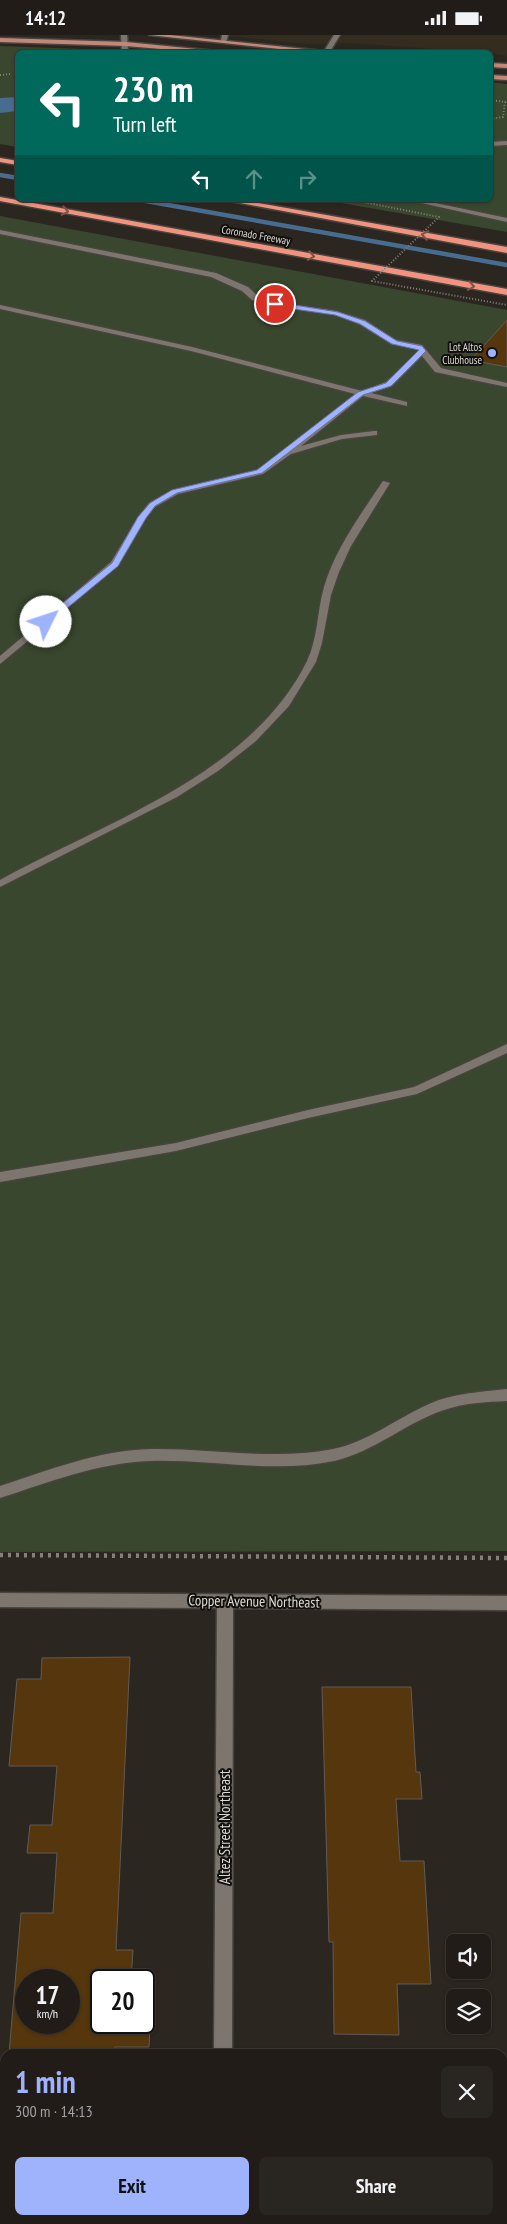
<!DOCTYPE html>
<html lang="en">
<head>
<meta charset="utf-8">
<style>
  :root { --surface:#211c18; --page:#292521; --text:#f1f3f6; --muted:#a2a1a2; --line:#3e3a37; --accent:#9fb3fd }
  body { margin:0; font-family:"PT Sans Narrow",sans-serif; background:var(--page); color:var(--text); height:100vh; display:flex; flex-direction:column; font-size:19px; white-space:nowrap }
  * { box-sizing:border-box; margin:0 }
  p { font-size:16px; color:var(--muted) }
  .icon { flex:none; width:28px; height:28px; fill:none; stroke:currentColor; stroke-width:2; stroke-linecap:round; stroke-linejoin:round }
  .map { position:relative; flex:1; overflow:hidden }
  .side { position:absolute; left:0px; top:2014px; width:508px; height:176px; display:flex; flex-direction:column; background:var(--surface); border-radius:15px 15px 0 0; box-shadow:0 1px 4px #0004,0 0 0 1px var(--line) }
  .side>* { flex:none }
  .banner { position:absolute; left:15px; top:15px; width:478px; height:152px; border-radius:8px; box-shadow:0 1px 4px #0004,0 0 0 1px var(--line); background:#00695c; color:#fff; overflow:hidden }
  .tools { position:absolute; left:446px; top:1899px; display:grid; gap:10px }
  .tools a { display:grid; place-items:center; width:45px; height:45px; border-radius:8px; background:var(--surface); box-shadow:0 1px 4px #0004,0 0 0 1px var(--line); font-size:25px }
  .speed { position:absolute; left:15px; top:1934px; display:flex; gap:10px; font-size:25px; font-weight:700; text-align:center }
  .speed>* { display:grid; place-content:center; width:65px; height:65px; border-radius:50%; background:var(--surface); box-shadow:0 1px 4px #0004,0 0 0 1px var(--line); line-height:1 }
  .speed small { font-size:12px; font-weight:400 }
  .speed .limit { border:2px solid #111; border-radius:8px; background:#fff; color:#111 }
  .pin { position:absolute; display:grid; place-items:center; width:42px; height:42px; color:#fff; margin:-21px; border:2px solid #fff; border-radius:50%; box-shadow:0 1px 5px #0007 }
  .me { position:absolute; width:55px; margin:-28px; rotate:49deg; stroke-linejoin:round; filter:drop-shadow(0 0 4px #0008) }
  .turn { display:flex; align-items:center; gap:18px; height:105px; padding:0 15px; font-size:22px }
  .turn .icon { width:65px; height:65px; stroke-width:2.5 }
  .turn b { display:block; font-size:35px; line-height:42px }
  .lanes { display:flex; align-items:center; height:48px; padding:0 15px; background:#0003; justify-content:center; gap:25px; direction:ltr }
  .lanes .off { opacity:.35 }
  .round { display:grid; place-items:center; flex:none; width:52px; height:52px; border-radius:8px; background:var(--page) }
  .overview { display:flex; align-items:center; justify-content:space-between; height:85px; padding:0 15px }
  h1 { font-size:30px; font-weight:600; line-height:38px; color:var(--accent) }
  .cta { display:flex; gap:10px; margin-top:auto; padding:10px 15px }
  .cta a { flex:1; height:58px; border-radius:8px; background:var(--accent); color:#111; font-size:20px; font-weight:600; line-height:58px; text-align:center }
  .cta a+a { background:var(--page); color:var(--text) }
  .status { display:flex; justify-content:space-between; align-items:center; height:35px; padding:0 25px; background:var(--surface); direction:ltr }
  .status svg { height:14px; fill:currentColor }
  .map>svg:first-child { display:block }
  .built { fill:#352c20 }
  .green { fill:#39472e }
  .water { fill:#466d90 }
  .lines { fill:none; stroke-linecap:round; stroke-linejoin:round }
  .stream { stroke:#466d90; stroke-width:4.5 }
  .building { fill:#56360c; stroke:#625b54; fill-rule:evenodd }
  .minor-casing { stroke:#48443e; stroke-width:3 }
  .major-casing { stroke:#48443e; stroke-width:3 }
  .highway-casing { stroke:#48443e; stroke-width:3 }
  .path-far1 { stroke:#84807b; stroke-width:2; stroke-dasharray:1 2; stroke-linecap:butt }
  .path { stroke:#84807b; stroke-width:4.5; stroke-dasharray:3 5; stroke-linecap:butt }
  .minor { fill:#7d766f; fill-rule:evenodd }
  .major { fill:#c38779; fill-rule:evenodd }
  .highway { fill:#f2937f; fill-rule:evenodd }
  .path-bridge { stroke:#84807b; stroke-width:2; stroke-dasharray:1 2; stroke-linecap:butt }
  .oneway { stroke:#825246 }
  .route { fill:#9fb3fd; stroke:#6774a4 }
  .poi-dot { fill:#9fb3fd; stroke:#12100d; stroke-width:2 }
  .labels { text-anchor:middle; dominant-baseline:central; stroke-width:4; stroke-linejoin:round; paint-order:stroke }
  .far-street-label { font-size:11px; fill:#dcd9d5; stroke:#12100d }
  .far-poi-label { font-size:11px; fill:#dcd9d5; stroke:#12100d; text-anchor:end }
  .near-street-label { font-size:15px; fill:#dcd9d5; stroke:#12100d }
</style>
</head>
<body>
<div class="status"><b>14:12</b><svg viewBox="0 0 49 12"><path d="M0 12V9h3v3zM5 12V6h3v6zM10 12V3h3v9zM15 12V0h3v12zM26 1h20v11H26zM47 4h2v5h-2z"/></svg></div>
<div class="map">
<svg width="507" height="2189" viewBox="0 0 507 2189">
  <rect width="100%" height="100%" fill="#2c2620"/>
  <path class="built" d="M220 0H507V21L490 18 351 8 307 9Z"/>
  <path class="green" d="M0 11 165 17 18 18 17 112 0 109Z
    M490 47 507 49V197L324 165H490Z
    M0 181 507 275V1516L0 1517Z"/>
  <path class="water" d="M17 62V76L0 78V63Z"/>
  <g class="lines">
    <path class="stream" d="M0 140 18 143
      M140 165 507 230"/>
  </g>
  <path class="building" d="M507 285V332L471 325Z
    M130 1622 116 1915H133L131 1945H101V1988H144V1970H151L149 2012H115V2019H9L21 1878H53L57 1818H27L30 1790H52L57 1731H9L17 1644H41L42 1623ZM26 1945H69V1988H26Z
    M322 1652H411L416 1737H420L422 1764H396L400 1826H424L431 1949H397L399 2000 334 1999 333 1907H329Z"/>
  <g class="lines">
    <g class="minor-casing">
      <path id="minor" d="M121 0H127L128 18H122Z
        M222 0H228L226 7 221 6Z
        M334 0H340L329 18H323Z
        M507 106V110L490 111V107Z
        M408 165H421L507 183V187Z
        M0 195 216 238 248 252 258 261 276 267 336 276 365 285 396 305 422 310 441 333 507 348V352L435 337 422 321 392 351 371 358 407 367V371L363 361 301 411 341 400 374 396H377V400L342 404 291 419 263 439 178 459 155 472 146 483 118 531 0 629V621L111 527 138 482 149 468 172 455 257 435 285 415 291 414V410L355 359 191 316 0 274V270L192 312 362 356 386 347 418 316 416 314 391 309 359 289 335 280 275 271 252 265 242 256 211 242 0 199Z
        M383 446 390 448 351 511 339 537 331 560 322 608 316 627 289 671 256 706 218 736 177 762 0 852V845C105 787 251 740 307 626 318 603 317 576 324 552 335 514 361 479 383 446Z
        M507 1009V1018L417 1059 308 1083 176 1116 0 1147V1137L176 1108 308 1075 414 1052Z
        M507 1354V1366C486 1367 464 1368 444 1375 405 1388 376 1416 334 1426 273 1439 211 1424 150 1426 97 1428 50 1447 0 1463V1451C50 1435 98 1415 151 1414 212 1413 273 1426 333 1414 368 1407 397 1383 429 1369 453 1358 481 1357 507 1354Z
        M0 1558 507 1561V1575L233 1573 232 2019H214L217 1573 0 1572Z
        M212 2185H232V2189H212Z"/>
    </g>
    <g class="major-casing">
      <path id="major" d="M149 0H170L343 18H317Z
        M0 3 126 7 237 18H207L126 11 0 7Z
        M490 28 507 29V33L490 32Z
        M490 40 507 41V45L490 44Z"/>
    </g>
    <g class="highway-casing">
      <path id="highway" d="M0 123 18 126V130L0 127Z
        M0 162 507 254V260L0 166Z
        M224 165H242L507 212V218Z"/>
    </g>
    <path class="path-far1" d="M0 40 11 39
      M490 65 505 67 503 82 490 84"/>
    <path class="path" d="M0 1520 507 1523"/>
    <use href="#minor" class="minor"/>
    <use href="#major" class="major"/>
    <use href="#highway" class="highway"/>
    <path class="path-bridge" d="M353 165 439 182 372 246 507 270"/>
  </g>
  <defs><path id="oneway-chevron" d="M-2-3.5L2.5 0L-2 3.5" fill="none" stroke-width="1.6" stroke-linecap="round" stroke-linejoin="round" transform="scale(1.25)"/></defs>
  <g class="oneway">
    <use href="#oneway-chevron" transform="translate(65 176) rotate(10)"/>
    <use href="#oneway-chevron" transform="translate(425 200) rotate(-170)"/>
    <use href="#oneway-chevron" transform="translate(311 221) rotate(10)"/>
    <use href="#oneway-chevron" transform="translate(471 251) rotate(10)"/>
  </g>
  <path class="route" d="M275 267 338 277 365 286 397 306 422 311 426 316 391 351 363 360 262 438 177 458 155 471 146 483 118 531 49 588H42V585L112 528 138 482 150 468 172 455 257 435 358 357 386 348 419 315 392 309 360 289 335 280 273 271Z"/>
  <circle class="poi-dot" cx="492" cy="318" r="5"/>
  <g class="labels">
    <g class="far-street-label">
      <text transform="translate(256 200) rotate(10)">Coronado Freeway</text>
    </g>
    <g class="far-poi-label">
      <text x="482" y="312">Lot Altos<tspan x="482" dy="13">Clubhouse</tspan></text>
    </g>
    <g class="near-street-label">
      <text transform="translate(254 1566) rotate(1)">Copper Avenue Northeast</text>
      <text transform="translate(224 1792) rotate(-90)">Altez Street Northeast</text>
    </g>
  </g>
</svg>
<div class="tools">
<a><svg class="icon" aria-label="sound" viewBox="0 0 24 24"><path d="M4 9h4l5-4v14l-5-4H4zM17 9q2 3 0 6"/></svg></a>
<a><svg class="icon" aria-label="layers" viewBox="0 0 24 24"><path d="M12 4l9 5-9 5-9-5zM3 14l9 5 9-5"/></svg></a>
</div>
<div class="speed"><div>17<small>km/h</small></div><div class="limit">20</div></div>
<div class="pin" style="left:275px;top:269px;background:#d93025"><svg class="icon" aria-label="arrive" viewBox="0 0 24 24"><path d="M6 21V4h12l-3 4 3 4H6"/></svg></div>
<svg class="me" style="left:46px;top:587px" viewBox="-20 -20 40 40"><circle r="19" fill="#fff"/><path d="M0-13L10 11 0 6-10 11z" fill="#9fb3fd"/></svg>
<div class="banner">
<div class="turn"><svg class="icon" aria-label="left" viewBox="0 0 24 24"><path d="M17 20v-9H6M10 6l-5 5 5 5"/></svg><div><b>230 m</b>Turn left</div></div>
<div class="lanes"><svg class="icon" aria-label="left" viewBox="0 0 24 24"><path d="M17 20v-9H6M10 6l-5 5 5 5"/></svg><svg class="icon off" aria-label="ahead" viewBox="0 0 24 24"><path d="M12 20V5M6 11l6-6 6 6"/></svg><svg class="icon off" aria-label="right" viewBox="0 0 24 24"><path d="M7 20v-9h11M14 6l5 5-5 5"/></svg></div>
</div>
<section class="side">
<div class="overview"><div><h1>1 min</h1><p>300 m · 14:13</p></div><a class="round"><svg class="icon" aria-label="close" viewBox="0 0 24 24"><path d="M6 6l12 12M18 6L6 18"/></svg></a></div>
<div class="cta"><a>Exit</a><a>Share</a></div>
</section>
</div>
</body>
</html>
